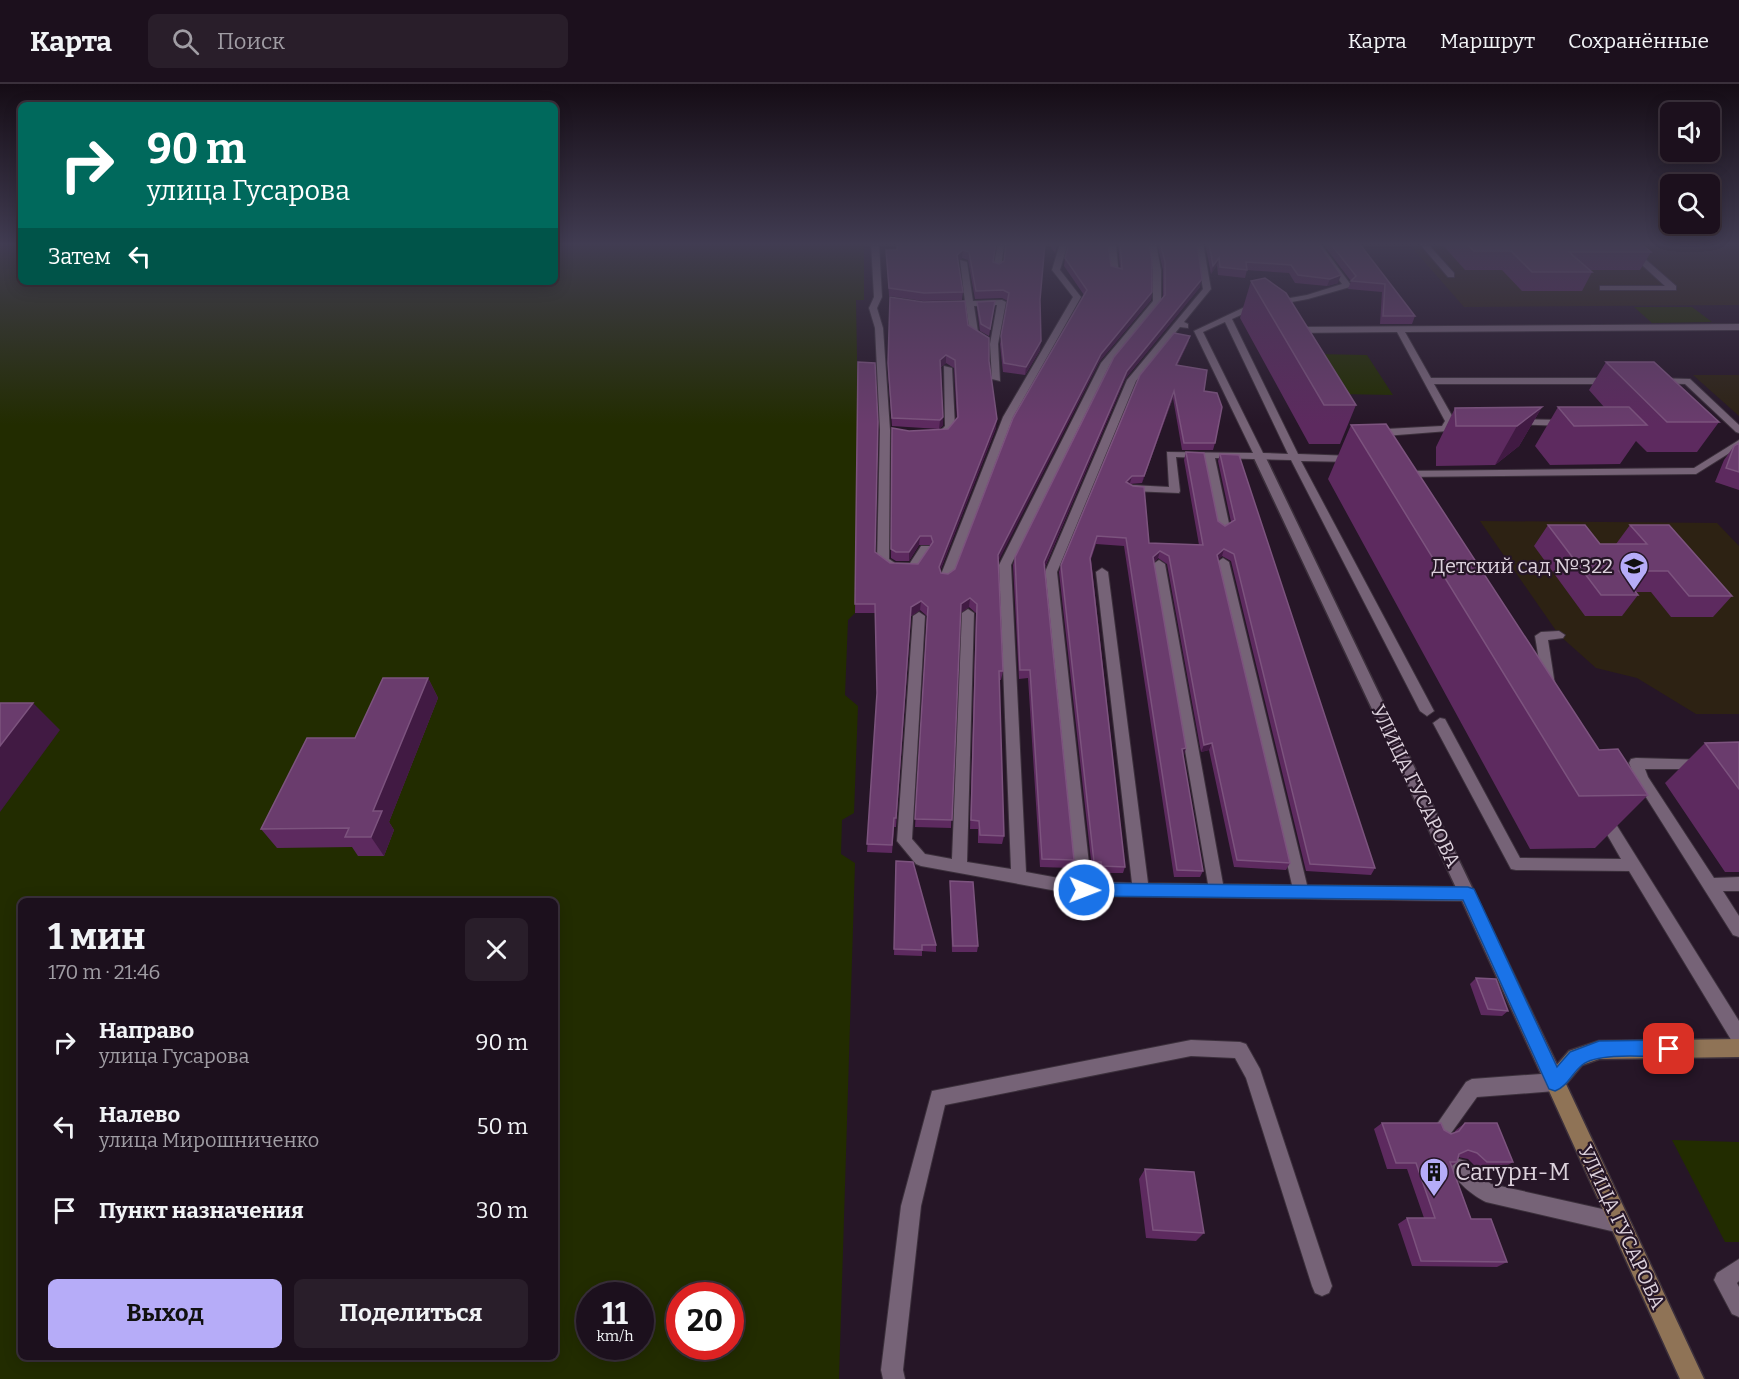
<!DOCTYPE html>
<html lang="ru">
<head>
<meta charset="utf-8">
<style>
  :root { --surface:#1c101d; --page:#291e2a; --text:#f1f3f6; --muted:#a09da4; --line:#3a303b; --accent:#b6acf8 }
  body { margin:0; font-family:Bitter,serif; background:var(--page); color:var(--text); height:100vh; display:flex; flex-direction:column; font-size:22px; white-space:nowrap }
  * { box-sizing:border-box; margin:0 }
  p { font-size:20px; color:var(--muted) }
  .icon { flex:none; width:33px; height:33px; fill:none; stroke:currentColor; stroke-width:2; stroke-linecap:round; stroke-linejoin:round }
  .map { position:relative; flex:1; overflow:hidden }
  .sheet { position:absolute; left:18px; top:814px; width:540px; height:462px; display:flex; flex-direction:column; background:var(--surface); border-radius:9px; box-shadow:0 3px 15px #0003,0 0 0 2px var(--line) }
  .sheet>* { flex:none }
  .banner { position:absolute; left:18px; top:18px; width:540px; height:183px; border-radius:9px; box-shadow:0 3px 15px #0003,0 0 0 2px var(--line); background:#00695c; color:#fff; overflow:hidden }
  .buttons { position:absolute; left:1660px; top:18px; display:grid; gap:12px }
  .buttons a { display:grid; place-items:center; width:60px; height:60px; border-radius:9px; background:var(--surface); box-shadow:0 3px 15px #0003,0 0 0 2px var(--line); font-size:30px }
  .speed { position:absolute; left:576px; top:1198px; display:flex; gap:12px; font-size:30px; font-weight:700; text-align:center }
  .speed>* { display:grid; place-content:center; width:78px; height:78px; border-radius:50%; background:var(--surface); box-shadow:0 3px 15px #0003,0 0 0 2px var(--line); line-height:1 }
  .speed small { font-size:15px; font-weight:400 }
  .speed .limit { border:9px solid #d22; background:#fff; color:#111 }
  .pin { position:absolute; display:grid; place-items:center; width:51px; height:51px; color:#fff; margin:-26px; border-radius:12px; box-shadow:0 3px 9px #0006 }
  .me { position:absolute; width:66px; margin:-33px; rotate:91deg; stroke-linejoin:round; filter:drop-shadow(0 0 4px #0008) }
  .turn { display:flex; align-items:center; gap:21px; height:126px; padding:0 30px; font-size:27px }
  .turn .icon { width:78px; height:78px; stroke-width:2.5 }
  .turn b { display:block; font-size:42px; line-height:51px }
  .then { display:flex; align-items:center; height:57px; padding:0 30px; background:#0003; gap:12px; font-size:22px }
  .round { display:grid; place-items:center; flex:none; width:63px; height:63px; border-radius:9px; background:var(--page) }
  .head { display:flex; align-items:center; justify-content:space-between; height:102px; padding:0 30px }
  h1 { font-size:36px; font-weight:700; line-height:45px }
  .action { display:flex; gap:12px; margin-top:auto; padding:12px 30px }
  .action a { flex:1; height:69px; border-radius:9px; background:var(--accent); color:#111; font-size:24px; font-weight:700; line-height:69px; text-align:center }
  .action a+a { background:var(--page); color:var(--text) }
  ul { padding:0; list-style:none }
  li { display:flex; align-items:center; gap:18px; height:84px; padding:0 30px }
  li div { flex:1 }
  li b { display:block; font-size:22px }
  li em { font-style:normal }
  header { display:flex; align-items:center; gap:36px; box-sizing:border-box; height:84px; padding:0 30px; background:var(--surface); border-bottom:2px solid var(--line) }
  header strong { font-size:28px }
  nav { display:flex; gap:33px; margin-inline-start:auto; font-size:21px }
  .search { width:420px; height:54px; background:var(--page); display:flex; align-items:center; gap:15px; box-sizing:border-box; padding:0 21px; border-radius:9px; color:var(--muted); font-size:22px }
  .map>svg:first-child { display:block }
  .education { fill:#2d2213 }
  .green { fill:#222c00; fill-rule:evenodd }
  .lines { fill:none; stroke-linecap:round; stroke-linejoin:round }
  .lane-casing { stroke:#3c303c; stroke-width:2 }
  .street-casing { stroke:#3c303c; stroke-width:3 }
  .secondary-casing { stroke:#3c303c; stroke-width:3 }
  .lane { fill:#766377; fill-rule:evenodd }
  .street { fill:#766377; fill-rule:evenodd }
  .secondary { fill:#8f7356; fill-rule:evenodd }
  .wall { fill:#5d2a5f }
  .shaded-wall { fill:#411a43 }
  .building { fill:#6a3c6d; stroke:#7c537e; stroke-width:1.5 }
  .route { fill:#1a73e8; stroke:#114b97; stroke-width:1.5 }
  .labels { text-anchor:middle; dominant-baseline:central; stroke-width:4.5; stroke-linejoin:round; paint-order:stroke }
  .poi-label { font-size:20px; fill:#dcd1dc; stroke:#261627; text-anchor:end }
  .street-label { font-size:20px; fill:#dcd1dc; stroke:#261627 }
  .near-poi-label { font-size:24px; fill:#dcd1dc; stroke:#261627; text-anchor:start }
</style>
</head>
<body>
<header>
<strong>Карта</strong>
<div class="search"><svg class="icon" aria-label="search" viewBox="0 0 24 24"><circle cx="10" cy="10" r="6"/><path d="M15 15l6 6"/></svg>Поиск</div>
<nav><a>Карта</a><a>Маршрут</a><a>Сохранённые</a></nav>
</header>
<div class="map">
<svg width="1739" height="1295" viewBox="0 0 1739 1295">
  <rect width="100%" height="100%" fill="#261627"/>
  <path class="education" d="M1408 159H1739V221L1464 223Z
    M1693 291H1739V333V332Z
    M1480 437 1717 439 1739 462V630H1696L1637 594 1596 584 1559 551Z"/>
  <path class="green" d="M0 159H21V198H555V159H864V216H856L858 331 855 529 848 536 845 611 858 622 854 729 842 736 841 770 855 779 839 1295H0ZM21 818H555V1274H21ZM590 1212H640V1263H590ZM680 1212H730V1263H680Z
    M1634 223H1692L1712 238 1652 239Z
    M1316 270 1367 271 1393 311 1339 310Z
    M1672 1056 1739 1058V1158H1725Z"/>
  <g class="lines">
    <g class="lane-casing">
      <path id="lane" d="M871 159H879L882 213 877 224 883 244 890 346 889 475 895 479H910L921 462H929L931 465 917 486C903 489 888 488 877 477L880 346 875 244 869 224 874 213Z
        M998 159H1008L1004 162 1001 184 997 186 993 184Z
        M1060 159H1068L1060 186 1081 213 1013 333 952 493 946 497 942 496 940 493 1003 333 1073 213 1052 186Z
        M1105 159 1116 161 1119 191 1112 189 1108 162Z
        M1148 159H1156L1161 186V217L1110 280 1011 481 1026 788 1075 797 1045 488 1127 296 1203 205 1195 159H1203L1211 205 1184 238 1188 240V244L1180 243 1136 297 1057 488 1091 798 1132 799 1096 488 1102 484 1108 488 1148 799 1208 800 1153 480 1159 476 1165 480 1223 800 1292 801 1217 478 1223 474 1229 478 1307 801 1468 803 1473 805 1476 810 1473 815 1468 817 1084 812 921 782 916 780 897 757 913 532 919 528 925 532 912 755 925 770 952 775 962 529 968 525 974 529 967 778 1011 785 999 481 1101 279 1153 217V186Z
        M1312 159H1320L1351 201 1350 203 1308 215 1254 225 1232 235 1298 370 1353 372 1358 375 1353 378 1301 377 1434 627 1427 632 1420 627 1291 376 1215 374 1230 444 1224 447 1218 444 1204 374 1176 373 1180 407 1179 409 1131 407 1126 404 1131 401 1169 403 1167 368 1253 369 1194 247 1249 221 1307 211 1342 200ZM1225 238 1288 370 1263 369 1203 248Z
        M1419 159H1427L1454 189V193H1448Z
        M1618 159H1627L1676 202V206H1600V202H1665Z
        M960 176 967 178 973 217 1002 216 1006 218 998 260 1000 297 992 295 990 260 997 221 974 222 978 248 988 254 984 257 970 249 966 222 947 223 943 221 947 219 965 218Z
        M1739 240V246L1405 248 1431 294H1612L1617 297 1612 300H1434L1455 337 1448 347 1372 353V349L1386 345 1442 342 1445 337 1397 248 1291 249 1287 246 1291 243Z
        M944 282 952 284 955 342 946 352 932 353 927 350 929 348 940 347 945 342Z
        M1655 294 1690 295 1739 341V349L1736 348 1685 300 1652 299V295Z
        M1515 335 1565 336 1570 339 1565 342 1512 340V336Z
        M1739 356V363L1696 390 1402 393 1397 390 1402 387 1694 384Z
        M1559 547 1565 551 1563 554 1548 556 1555 601 1549 606 1543 601 1535 552 1541 548Z
        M1440 634 1445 635 1520 774 1621 775 1597 733 1599 729 1604 727 1609 729 1739 937V961L1733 959 1629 787 1516 786 1511 785 1433 639Z
        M1636 674 1708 676 1710 680 1708 684 1703 685H1645L1648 693 1714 794 1739 793V807H1723L1739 832V853L1733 851 1637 699 1629 679 1631 675Z
        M1191 956 1240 958 1246 960 1260 985 1332 1202 1329 1209 1322 1212 1315 1209 1312 1202 1246 994 1235 974 1191 972 945 1021 921 1122 903 1286 905 1295H883L881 1286 901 1122 932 1007Z
        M1555 989 1561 992 1564 998 1561 1004 1555 1007 1477 1013 1449 1052 1443 1055 1437 1052 1434 1046 1437 1040 1466 998 1472 995Z
        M1459 1075 1466 1077 1491 1100 1620 1129 1627 1132 1630 1139 1627 1146 1620 1149 1486 1118C1473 1112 1455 1097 1450 1084L1452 1077Z
        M1739 1175V1197L1737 1199 1739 1203V1233L1732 1230 1714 1196 1717 1189Z"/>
    </g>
    <g class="street-casing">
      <path id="street" d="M1259 369 1265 372 1562 991 1565 998 1562 1005 1555 1008 1548 1005 1459 810 1253 372Z"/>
    </g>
    <g class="secondary-casing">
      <path id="secondary" d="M1739 955V973L1599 975 1582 981 1566 1000 1704 1295H1680L1545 998 1548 991 1569 967 1599 957Z"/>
    </g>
    <use href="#lane" class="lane"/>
    <use href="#street" class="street"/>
    <use href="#secondary" class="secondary"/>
  </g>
  <path class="wall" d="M897 159H996L993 178 1040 216V266L1025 291 1003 288 1000 260 1008 217 1002 214 975 215 968 176 962 174 958 177 963 208 962 216 923 217 889 212 886 166H897Z
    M1048 159H1058L1055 169Z
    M1117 159H1149L1152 208 1151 216 1099 278 998 477 1003 587 1001 596H999L1004 752 1002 760 978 759V745H970L976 529 969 523 960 529 951 744 915 743 927 532 920 526 911 532 896 743H894L892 769 867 768 877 612 875 529H855L858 278 875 468 890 479 918 480 931 461H919L909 477H896L891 474 892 344 909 347 948 345 957 335 954 284 946 279 941 283 943 341 939 345 892 342 888 287 890 213 968 241 989 277 996 344 940 487 941 489 948 490 955 485 1084 211 1064 182 1065 174 1111 182 1120 184 1118 159Z
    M1157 159H1197L1200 203 1125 295 1045 483 1074 776 1071 784 1040 783 1028 594 1019 595 1013 481 1015 473 1163 213V186Z
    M1205 159H1318L1338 199 1327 202 1295 199 1289 189 1247 186 1245 194 1218 191 1217 181 1211 190Z
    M1322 159H1359L1415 232 1412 240H1380L1382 208 1348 205 1351 197Z
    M1441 159H1640L1651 168 1640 186H1590L1592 188 1582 207H1522L1502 186H1465Z
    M1251 197 1356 321 1340 360H1309L1240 234Z
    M995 217 994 223 989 252 980 247 977 224V218Z
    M1190 252 1188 259 1177 282 1204 307 1215 359 1213 366H1182L1173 314 1142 399 1129 400 1149 459 1199 461 1184 376 1186 368 1218 437 1225 442 1231 438 1218 377 1220 370 1375 784 1371 791 1306 787 1231 477 1222 472 1218 475 1290 779 1286 786 1234 783 1209 666 1201 668 1167 480 1158 474 1154 478 1183 671 1203 787 1200 793H1174L1124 462 1096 460 1091 475 1125 783 1123 789H1099V785H1092L1059 488 1061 481Z
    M1606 278 1719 338 1697 368H1647L1636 357 1620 380 1550 381 1535 362 1558 323H1604L1589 306Z
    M1542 323 1519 362 1495 381 1436 382V363L1455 324Z
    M1351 341 1599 666 1648 711 1595 764 1530 765 1328 395Z
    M1739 359V406L1715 398 1724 376 1734 362Z
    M1548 441 1600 460H1616L1630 441 1732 512 1713 533H1671L1651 508H1636L1638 511 1622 532H1585L1534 462Z
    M428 594 438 614 389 738 394 746 384 772H358L352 763 277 764 261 745 355 654Z
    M1739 658V788H1725L1665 699 1705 659Z
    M896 777 936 861V868L922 867V872L894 871Z
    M950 797 978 862 977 868H952L950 804Z
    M1476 894 1508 927 1502 932 1481 931 1470 900Z
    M1382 1039 1444 1046 1451 1050 1454 1049 1456 1046 1465 1039 1513 1078 1503 1084H1477L1468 1075 1458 1073 1457 1078 1452 1082 1471 1135 1507 1178 1497 1183 1412 1182 1398 1140 1407 1134H1424L1407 1085H1387L1374 1045Z
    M1145 1085 1204 1149 1196 1157 1146 1154 1139 1095Z"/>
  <path class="shaded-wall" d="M963 166 962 174 957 178V171Z
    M1219 174 1217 181 1211 190 1213 182Z
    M1341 191 1338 199 1327 202 1330 195Z
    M1202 195 1200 203 1125 295 1043 487 1044 478 1127 287Z
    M1152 208 1151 216 1099 278 997 480 998 471 1101 270Z
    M1190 252 1188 259 1174 288 1176 281Z
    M1041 257 1040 266 1025 291 1026 283Z
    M946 271V279L940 284V276Z
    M1174 307 1173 314 1142 399 1144 392Z
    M1542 323 1519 362 1495 381 1517 342Z
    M943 333V341L939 345 940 336Z
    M997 335 996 344 938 492 939 483Z
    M1132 392 1130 399 1124 405 1126 398Z
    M920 452 919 461 909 477V468Z
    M1224 465 1222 472 1215 479 1217 471Z
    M1160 467 1158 474 1151 480 1153 473Z
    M970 514 969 523 960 529 961 520Z
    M921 517 920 526 911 532 896 743 911 523Z
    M428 594 438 614 389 738 394 746 384 772 371 753 373 727Z
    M33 619 60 646 0 728V662Z
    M1212 659 1209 666 1201 668 1204 661Z
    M1186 664 1184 671 1179 672 1182 665Z"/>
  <path class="building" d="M897 159H996L993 178 999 180 1004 177 1006 159H1045L1040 216 1041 257 1026 283 1004 279 1001 252 1009 209 1003 206 976 207 969 168 963 166 957 171 963 208 924 209 889 204 886 166H897Z
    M1069 159H1108L1111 182 1122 185 1120 159H1149L1152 178V208L1101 270 998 471 1003 587H999L1004 752 980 751 979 737 971 736 977 520 970 514 961 520 952 736 915 735 928 523 921 517 911 523 896 734H894L892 761 867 760 877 609 875 520H855L858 278 875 279 878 338 875 468 890 479 918 480 933 458 931 452H920L909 468H896L891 465 892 344 909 347 948 345 958 333 955 276 946 271 940 276 943 333 940 336 892 334 888 279 890 213 923 218 965 217 968 241 989 254V277L997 335 939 483 941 489 948 490 955 485 1013 334 1087 206 1065 174Z
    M1160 159H1197L1202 195 1127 287 1044 478 1074 776 1042 775 1030 586H1020L1015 473 1114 273 1165 211V178Z
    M1209 159H1318L1341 191 1330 195 1298 191 1291 181 1246 178 1247 186 1220 183 1219 174 1213 182Z
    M1330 159H1359L1415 232H1383L1385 200 1351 197 1356 192Z
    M1466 159H1640L1651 168H1569L1592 188H1532L1511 167H1474Z
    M1265 194 1286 209 1356 321H1324L1251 197Z
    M995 217 990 245 981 240 977 218Z
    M1174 249 1190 252 1176 281 1207 286 1204 307 1217 309 1222 323 1215 359H1184L1174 307 1144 392H1132L1126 398 1133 402 1144 403 1149 459 1203 461 1186 368 1204 369 1218 437 1225 442 1235 436 1220 370 1239 371 1375 784 1310 780 1234 470 1224 465 1217 471 1290 779 1237 776 1212 659 1204 661 1169 472 1160 467 1153 473 1186 664 1182 665 1203 787 1177 786 1126 454 1097 452 1090 474 1125 783 1101 782V778H1094L1061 481 1140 291Z
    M1606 278H1654L1719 338H1667Z
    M1542 323 1517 342H1456L1455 324Z
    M1558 323H1629L1647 341 1574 342Z
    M1386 340 1599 666 1618 665 1648 711 1579 712 1351 341Z
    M1739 359V388L1726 384 1734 362Z
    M1548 441H1585L1600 460H1647L1630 441H1669L1732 512H1689L1668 487H1619L1638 511H1601Z
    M383 594H428L373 727H382L371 753H345L349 744 261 745 307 654H355Z
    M0 619H33L0 662Z
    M1739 658V705L1705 659Z
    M896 777 913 778 936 861H922V866L894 865Z
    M950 797 973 798 978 862H953Z
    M1476 894 1496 895 1508 927 1488 925Z
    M1382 1039H1441L1444 1046 1451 1050 1459 1047 1465 1039H1497L1513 1078H1487L1477 1069 1468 1066 1459 1070 1457 1078H1450L1471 1135H1491L1507 1178 1421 1177 1407 1134H1435L1416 1079H1396Z
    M1145 1085 1194 1088 1204 1149 1153 1146Z"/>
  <linearGradient id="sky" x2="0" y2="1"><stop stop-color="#150c15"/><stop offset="0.47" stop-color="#413c52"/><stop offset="1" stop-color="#413c52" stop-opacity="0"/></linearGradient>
  <rect width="1739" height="341" fill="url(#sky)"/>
  <path class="route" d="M1084 799 1468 803 1474 805 1557 983 1570 968 1599 957 1669 956 1675 959 1678 965 1675 971 1669 973C1648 973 1598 968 1582 981 1572 989 1568 1002 1555 1007L1549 1005 1463 816 1084 812 1079 810 1076 806 1079 801Z"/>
  <defs>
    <g id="school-pin" transform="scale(1.5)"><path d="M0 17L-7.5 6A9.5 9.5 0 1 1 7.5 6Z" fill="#b6acf8" stroke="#261627"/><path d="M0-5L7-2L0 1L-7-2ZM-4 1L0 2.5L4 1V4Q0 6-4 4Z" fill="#111"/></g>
    <g id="building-pin" transform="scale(1.5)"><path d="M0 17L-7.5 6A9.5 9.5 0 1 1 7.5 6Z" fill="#b6acf8" stroke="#261627"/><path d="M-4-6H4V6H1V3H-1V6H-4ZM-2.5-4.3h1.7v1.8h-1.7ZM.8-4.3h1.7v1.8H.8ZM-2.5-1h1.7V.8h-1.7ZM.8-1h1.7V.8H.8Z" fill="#111"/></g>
  </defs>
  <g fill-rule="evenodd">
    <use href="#school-pin" x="1634" y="482"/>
    <use href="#building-pin" x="1434" y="1088"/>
  </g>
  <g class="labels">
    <g class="poi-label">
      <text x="1613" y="482">Детский сад №322</text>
    </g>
    <g class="street-label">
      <text transform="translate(1416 702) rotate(64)">УЛИЦА ГУСАРОВА</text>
      <text transform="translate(1622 1143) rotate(65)">УЛИЦА ГУСАРОВА</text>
    </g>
    <g class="near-poi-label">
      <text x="1455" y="1088">Сатурн-М</text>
    </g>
  </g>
</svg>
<div class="buttons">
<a><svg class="icon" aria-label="sound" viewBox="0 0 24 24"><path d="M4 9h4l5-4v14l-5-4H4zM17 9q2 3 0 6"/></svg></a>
<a><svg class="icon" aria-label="search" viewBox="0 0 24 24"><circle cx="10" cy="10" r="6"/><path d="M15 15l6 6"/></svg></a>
</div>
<div class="speed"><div>11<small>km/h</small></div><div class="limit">20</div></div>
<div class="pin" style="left:1669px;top:965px;background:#d93025"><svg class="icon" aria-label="arrive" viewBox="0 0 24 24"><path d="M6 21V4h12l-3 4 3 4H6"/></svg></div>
<svg class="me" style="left:1084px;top:806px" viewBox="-20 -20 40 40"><circle r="17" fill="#1a73e8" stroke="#fff" stroke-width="3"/><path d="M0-11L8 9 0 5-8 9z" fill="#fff"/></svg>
<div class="banner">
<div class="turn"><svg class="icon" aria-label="right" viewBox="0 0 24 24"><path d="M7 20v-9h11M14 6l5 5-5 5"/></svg><div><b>90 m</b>улица Гусарова</div></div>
<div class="then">Затем<svg class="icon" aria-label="left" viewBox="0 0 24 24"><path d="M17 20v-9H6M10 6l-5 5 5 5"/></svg></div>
</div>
<section class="sheet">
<div class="head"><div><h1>1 мин</h1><p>170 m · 21:46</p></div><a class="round"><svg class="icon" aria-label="close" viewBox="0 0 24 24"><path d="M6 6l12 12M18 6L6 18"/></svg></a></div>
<ul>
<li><svg class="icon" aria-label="right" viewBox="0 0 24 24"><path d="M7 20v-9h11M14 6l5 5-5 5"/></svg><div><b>Направо</b><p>улица Гусарова</p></div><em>90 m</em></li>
<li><svg class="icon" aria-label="left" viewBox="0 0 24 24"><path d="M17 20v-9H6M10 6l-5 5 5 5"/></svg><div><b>Налево</b><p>улица Мирошниченко</p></div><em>50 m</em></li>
<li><svg class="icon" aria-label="arrive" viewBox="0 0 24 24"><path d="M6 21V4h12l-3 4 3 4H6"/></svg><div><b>Пункт назначения</b></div><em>30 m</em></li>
</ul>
<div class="action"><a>Выход</a><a>Поделиться</a></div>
</section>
</div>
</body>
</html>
